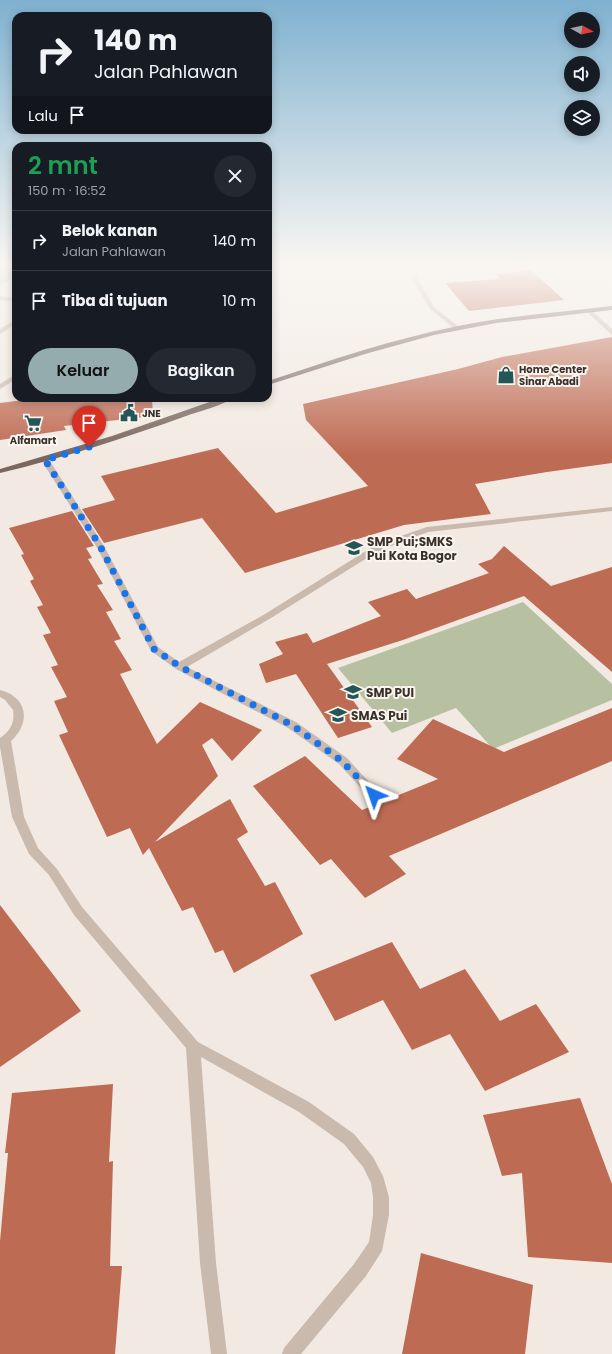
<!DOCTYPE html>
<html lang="id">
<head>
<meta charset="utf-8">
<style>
  :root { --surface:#171b24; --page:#242831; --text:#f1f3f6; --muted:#9ea1a6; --line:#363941; --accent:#95acaf }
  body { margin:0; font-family:Poppins,sans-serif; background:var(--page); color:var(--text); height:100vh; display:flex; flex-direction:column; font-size:15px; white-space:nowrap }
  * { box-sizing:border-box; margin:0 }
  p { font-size:13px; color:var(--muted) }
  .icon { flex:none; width:22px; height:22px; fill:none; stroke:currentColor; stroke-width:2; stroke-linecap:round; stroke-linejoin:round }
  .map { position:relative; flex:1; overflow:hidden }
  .sheet { position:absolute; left:12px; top:142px; width:260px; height:260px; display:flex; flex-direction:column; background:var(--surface); border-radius:12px; box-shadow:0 2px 10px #0003 }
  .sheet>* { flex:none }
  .hud { position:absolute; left:12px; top:12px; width:260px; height:122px; border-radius:12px; box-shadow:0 2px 10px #0003; background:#171b24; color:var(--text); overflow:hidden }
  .needle { width:26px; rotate:98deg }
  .buttons { position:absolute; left:564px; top:12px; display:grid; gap:8px }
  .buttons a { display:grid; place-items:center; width:36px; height:36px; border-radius:50%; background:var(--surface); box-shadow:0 2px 10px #0003; font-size:20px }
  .pin { position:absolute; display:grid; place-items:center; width:34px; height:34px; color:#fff; margin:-41px -17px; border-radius:50% 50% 50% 0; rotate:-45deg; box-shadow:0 0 4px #0007 }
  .pin .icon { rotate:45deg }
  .me { position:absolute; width:44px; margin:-22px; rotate:317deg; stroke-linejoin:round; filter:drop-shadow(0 0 3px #0008) }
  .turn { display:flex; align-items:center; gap:14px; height:84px; padding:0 16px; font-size:18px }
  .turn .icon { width:52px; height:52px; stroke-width:2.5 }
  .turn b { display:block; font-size:28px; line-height:34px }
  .then { display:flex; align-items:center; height:38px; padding:0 16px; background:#0003; gap:8px; font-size:15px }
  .round { display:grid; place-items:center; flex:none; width:42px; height:42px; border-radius:21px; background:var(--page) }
  .head { display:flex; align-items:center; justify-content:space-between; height:68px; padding:0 16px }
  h1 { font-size:24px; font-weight:600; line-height:30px; color:#1e9e55 }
  .primary-button { display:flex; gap:8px; margin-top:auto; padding:8px 16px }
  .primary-button a { flex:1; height:46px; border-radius:24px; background:var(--accent); color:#111; font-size:16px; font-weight:600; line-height:46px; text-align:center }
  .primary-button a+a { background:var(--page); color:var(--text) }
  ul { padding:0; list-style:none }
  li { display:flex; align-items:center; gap:12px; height:60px; padding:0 16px; border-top:1px solid var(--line) }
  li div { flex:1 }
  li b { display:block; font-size:15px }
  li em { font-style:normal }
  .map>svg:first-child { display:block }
  .green { fill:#b7c1a2 }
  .building { fill:#be6b54 }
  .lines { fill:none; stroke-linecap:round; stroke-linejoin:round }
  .street { fill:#cabaae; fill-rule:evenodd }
  .primary { fill:#7a675e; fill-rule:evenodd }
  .route { stroke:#1a73e8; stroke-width:7; stroke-dasharray:0 12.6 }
  .labels { text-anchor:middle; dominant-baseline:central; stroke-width:4; stroke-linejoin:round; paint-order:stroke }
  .far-poi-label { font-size:10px; font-weight:bold; fill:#39302c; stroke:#faf4ee; text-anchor:start }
  .poi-label { font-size:12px; font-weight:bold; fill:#39302c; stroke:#faf4ee; text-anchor:start }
</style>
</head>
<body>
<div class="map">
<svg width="612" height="1354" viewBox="0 0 612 1354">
  <rect width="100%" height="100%" fill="#f2eae2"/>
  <path class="green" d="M0 265H16V279L2 283 0 288Z
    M523 602 612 684V700L493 749 456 708 392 733 338 668Z"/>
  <path class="building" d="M531 270 564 300 469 311 445 283 500 279 496 274Z
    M612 337V463L547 472 475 484 491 514 404 525 245 573 202 518 104 543 82 509 115 500 101 476 218 448 276 513 368 486 306 420 303 404 458 369 502 357Z
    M39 398H58L59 401 83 398H152L153 416 64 426 66 430 0 440V403Z
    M72 511 94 546 86 548 92 558 88 559 103 584 97 585 113 610 106 612 121 639 114 641 132 670 120 674 157 744 200 702 262 730 232 761 212 738 202 745 218 776 155 842 230 799 248 832 237 839 265 886 275 882 303 934 234 973 223 950 215 953 193 907 182 911 149 848 143 855 130 828 107 837 59 735 68 732 54 701 67 697 51 667 58 665 43 635 51 633 37 607 43 605 30 581 34 579 21 555 24 554 9 528Z
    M504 546 551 586 612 567V672L524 596 403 640 327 664 372 727 338 738 296 674 266 683 259 664 283 654 275 642 307 633 313 643 381 616 368 602 407 589 416 599 489 573 478 564 492 559Z
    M612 708V761L389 856 406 874 365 898 331 859 320 865 253 786 305 756 362 810 438 779 397 759 433 719 504 752Z
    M0 905 81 1011 0 1067Z
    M392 942 420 989 465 969 500 1021 536 1004 569 1052 485 1091 450 1034 412 1050 383 1000 335 1021 310 975Z
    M113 1084 109 1162 113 1161 110 1266H122L115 1354H0V1241L8 1153H5L12 1093Z
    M580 1098 612 1184V1263L528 1257 522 1173 502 1176 483 1115Z
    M421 1253 533 1285 525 1354H402Z"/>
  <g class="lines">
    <path class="street" d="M412 276H416L434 307 459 327V329H455L430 309 411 277Z
      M0 296 16 298V302L0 300Z
      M587 310H591L612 329V335L587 312Z
      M16 319V324L0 334V329Z
      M16 374V379L0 389V384Z
      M42 458H48L104 546 158 647 179 662 265 614 369 549 392 539 427 527 612 507V511L428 532 398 543 375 553 271 618 187 667 296 722 347 758 378 792 380 795 378 798 374 799 370 798 339 764 288 728 176 669 151 651 96 546 41 460Z
      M0 690C28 697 31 723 11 741L24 817 38 848 57 869 82 907 198 1042 309 1102 354 1134 373 1157 383 1176 389 1197V1215L382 1251 366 1276 301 1354H282L284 1348 354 1264 369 1242 373 1215V1197L371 1183 363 1167 344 1144 299 1112 201 1057 216 1263 227 1354H211L200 1263 186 1048 74 915 49 875 29 854 12 817 0 747V738C10 731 15 723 13 710L5 700 0 697Z"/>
    <path class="primary" d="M612 306V310L496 323 434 335 365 354 268 385V381C331 360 393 339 458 326 509 316 561 312 612 306Z
      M221 398H232C224 405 197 412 186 416 125 438 63 458 0 473V469L112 436Z"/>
  </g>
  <linearGradient id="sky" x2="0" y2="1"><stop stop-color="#7fb1d0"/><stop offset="0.58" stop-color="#f9f6f2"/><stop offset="1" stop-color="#f9f6f2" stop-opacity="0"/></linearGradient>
  <rect width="612" height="455" fill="url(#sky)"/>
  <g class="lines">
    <path class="route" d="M89 447 45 460 100 546 154 649 179 666 292 725 342 761 374 795"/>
  </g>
  <defs>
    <g id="shop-bare" transform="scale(1.38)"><path d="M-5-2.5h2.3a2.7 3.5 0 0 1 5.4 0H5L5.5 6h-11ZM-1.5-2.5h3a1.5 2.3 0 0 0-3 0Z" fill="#245658" stroke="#faf4ee" stroke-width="2.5" paint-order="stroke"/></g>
    <g id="civic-bare" transform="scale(1.38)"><path d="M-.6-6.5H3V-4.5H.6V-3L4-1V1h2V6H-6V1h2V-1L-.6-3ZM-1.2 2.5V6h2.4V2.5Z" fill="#245658" stroke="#faf4ee" stroke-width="2.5" paint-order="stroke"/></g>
    <g id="supermarket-bare" transform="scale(1.38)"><path d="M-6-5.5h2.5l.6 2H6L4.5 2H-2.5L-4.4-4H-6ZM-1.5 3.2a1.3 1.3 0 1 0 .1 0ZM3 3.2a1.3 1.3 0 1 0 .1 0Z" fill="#245658" stroke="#faf4ee" stroke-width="2.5" paint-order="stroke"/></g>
    <g id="school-bare" transform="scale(1.38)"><path d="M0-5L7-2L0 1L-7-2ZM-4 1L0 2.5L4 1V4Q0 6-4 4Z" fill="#245658" stroke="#faf4ee" stroke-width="2.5" paint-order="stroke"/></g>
  </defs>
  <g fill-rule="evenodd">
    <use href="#shop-bare" x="506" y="375"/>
    <use href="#civic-bare" x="129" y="413"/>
    <use href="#supermarket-bare" x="33" y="423"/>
    <use href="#school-bare" x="354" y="548"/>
    <use href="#school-bare" x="353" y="692"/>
    <use href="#school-bare" x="338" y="715"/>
  </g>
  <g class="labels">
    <g class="far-poi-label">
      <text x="519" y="369">Home Center<tspan x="519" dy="12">Sinar Abadi</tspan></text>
      <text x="142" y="413">JNE</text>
      <text x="33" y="440" text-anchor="middle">Alfamart</text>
    </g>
    <g class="poi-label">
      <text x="367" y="541">SMP Pui;SMKS<tspan x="367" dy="14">Pui Kota Bogor</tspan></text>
      <text x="366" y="692">SMP PUI</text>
      <text x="351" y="715">SMAS Pui</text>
    </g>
  </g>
</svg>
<div class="buttons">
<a><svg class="needle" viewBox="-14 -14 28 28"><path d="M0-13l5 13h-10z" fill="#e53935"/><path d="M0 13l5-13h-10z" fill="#9ea1a6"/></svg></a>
<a><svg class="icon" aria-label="sound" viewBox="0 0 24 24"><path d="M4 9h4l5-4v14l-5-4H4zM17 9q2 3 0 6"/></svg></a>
<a><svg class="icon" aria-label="layers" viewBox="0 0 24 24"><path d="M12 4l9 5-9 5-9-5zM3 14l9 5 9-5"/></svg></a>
</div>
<div class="pin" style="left:89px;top:447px;background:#d93025"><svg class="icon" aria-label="arrive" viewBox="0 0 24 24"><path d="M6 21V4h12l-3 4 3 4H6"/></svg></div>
<svg class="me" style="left:374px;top:795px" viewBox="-20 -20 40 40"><path d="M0-17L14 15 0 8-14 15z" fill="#1a73e8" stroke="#fff" stroke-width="4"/></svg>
<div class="hud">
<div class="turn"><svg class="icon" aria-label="right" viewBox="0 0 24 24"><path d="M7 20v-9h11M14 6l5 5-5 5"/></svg><div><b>140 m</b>Jalan Pahlawan</div></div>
<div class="then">Lalu<svg class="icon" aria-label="arrive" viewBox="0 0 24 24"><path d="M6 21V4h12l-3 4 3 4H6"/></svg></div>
</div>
<section class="sheet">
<div class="head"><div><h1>2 mnt</h1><p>150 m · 16:52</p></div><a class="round"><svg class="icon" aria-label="close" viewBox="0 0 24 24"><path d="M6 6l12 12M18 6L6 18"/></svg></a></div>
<ul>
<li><svg class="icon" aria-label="right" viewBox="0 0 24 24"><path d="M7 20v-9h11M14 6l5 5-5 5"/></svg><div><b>Belok kanan</b><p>Jalan Pahlawan</p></div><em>140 m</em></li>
<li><svg class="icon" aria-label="arrive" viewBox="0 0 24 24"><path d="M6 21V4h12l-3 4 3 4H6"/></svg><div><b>Tiba di tujuan</b></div><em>10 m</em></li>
</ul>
<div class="primary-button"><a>Keluar</a><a>Bagikan</a></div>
</section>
</div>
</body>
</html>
